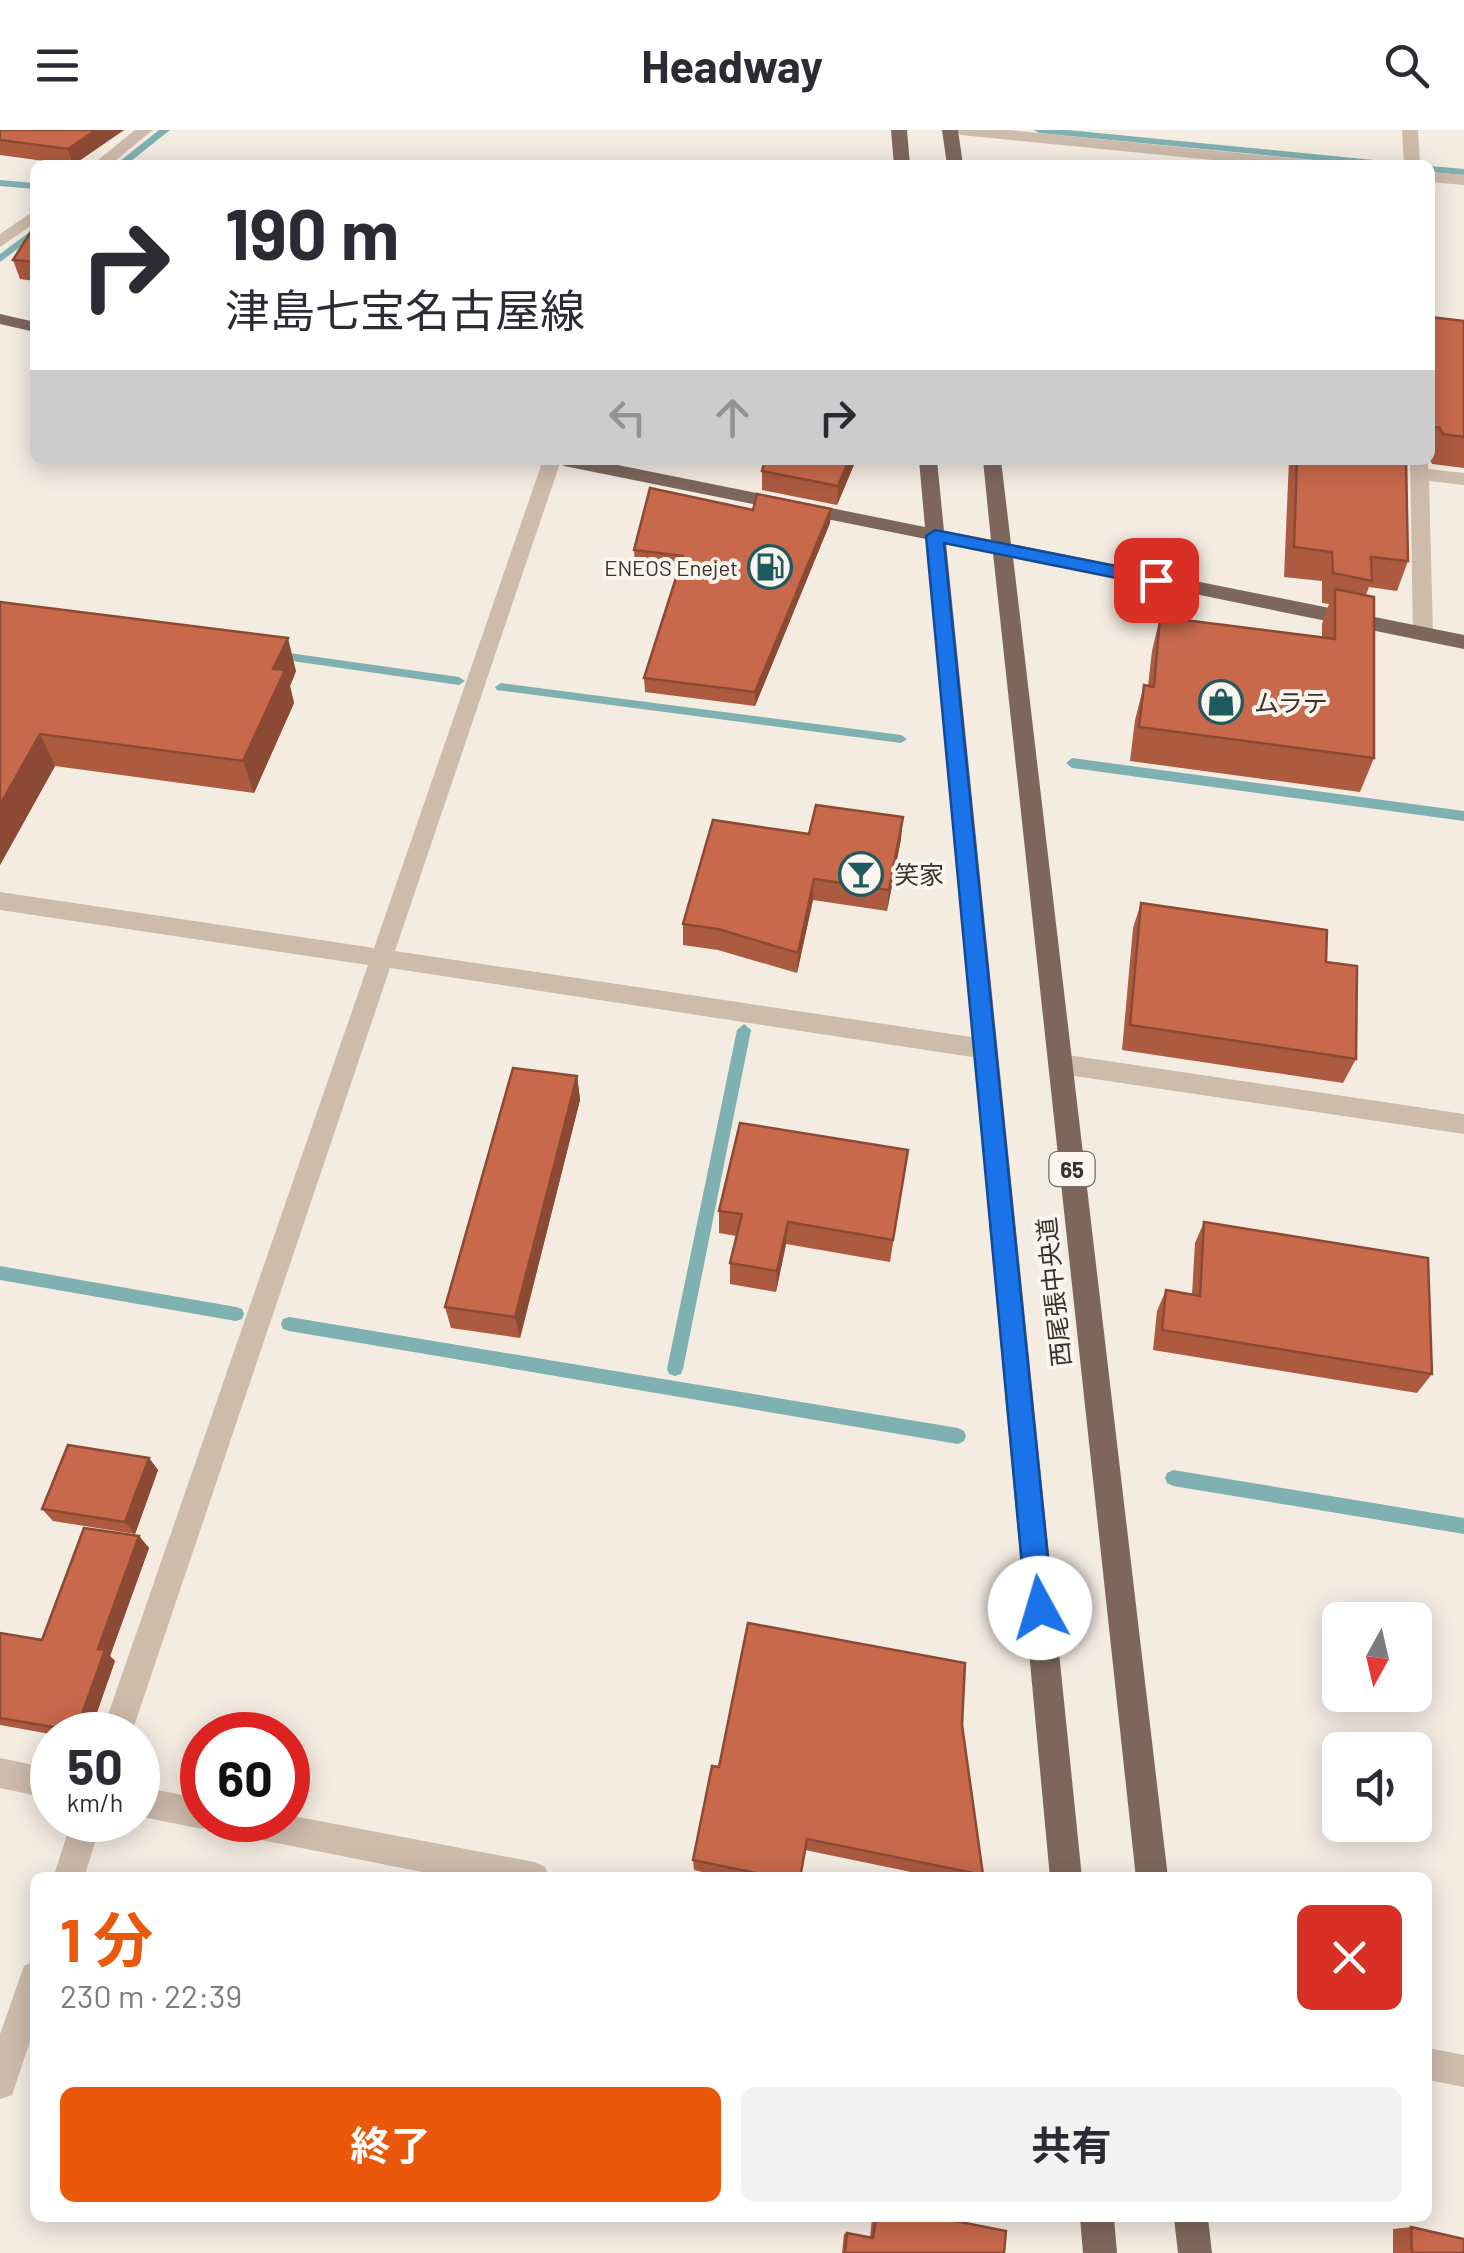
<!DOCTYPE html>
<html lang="ja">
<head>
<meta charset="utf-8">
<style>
  :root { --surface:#fff; --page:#f2f2f3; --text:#2b2b33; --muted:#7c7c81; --accent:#ea580c }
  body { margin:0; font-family:Barlow,"Noto Sans JP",sans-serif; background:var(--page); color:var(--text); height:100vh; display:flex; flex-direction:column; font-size:38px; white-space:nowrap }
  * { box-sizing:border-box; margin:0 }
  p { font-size:32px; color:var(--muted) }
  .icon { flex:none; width:55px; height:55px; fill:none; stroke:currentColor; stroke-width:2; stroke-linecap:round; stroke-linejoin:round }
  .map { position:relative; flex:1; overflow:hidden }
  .panel { position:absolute; left:30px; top:1742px; width:1402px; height:350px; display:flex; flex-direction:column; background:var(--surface); border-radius:15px; box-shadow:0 5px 25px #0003 }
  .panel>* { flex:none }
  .top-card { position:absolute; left:30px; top:30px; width:1405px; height:305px; border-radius:15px; box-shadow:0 5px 25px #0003; background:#fff; color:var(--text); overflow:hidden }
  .needle { width:65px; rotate:188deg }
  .fabs { position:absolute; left:1322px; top:1472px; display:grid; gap:20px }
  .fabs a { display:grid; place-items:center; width:110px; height:110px; border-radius:15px; background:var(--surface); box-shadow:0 5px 25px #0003; font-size:50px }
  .speed { position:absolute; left:30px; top:1582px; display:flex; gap:20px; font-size:50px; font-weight:700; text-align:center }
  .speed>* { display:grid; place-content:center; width:130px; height:130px; border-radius:50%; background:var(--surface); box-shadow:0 5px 25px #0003; line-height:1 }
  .speed small { font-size:25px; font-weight:400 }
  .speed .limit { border:15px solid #d22; background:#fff; color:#111 }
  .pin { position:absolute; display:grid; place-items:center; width:85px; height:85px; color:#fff; margin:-42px; border-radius:20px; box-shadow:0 5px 15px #0006 }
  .me { position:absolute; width:110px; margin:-55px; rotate:354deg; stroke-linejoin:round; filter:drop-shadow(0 0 8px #0008) }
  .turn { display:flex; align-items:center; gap:35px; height:210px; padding:0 30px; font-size:45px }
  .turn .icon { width:130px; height:130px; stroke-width:2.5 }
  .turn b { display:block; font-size:70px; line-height:85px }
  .lanes { display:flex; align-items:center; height:95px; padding:0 30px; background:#0003; justify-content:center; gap:50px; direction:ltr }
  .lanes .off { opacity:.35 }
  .round { display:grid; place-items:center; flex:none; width:105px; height:105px; border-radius:15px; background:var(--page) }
  .head { display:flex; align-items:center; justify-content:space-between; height:170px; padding:0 30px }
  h1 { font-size:60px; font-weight:700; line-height:75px; color:var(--accent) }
  .button { display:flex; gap:20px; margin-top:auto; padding:20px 30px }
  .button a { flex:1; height:115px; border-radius:15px; background:var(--accent); color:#fff; font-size:40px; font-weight:700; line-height:115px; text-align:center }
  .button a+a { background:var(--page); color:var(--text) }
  header { display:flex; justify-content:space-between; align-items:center; height:130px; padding:0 30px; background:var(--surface); font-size:45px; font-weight:700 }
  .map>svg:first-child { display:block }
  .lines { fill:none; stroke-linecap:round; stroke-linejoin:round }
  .stream { fill:#7fb0b2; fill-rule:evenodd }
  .minor { fill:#cdbbac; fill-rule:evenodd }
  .major { fill:#7d675c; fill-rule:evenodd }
  .wall { fill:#ac5a40 }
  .shaded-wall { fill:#8c4a34 }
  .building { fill:#c8694b; stroke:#8c4a34; stroke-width:2.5 }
  .route { fill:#1a73e8; stroke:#114b97; stroke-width:2.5 }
  .labels { text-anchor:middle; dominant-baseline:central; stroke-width:8; stroke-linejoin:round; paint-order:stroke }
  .far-poi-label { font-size:22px; fill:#3b302b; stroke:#fbf5ee; text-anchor:end }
  .shield { fill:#fbf5ee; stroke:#756b66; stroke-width:2.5 }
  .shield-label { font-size:22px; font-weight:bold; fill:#3b302b }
  .poi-label { font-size:25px; fill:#3b302b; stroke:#fbf5ee; text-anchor:start }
  .street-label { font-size:25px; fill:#3b302b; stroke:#fbf5ee }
</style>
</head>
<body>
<header><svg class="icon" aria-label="menu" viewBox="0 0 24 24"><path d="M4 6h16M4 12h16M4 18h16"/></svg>Headway<svg class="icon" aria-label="search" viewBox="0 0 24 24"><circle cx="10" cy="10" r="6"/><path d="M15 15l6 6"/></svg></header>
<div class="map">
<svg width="1464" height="2123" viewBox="0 0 1464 2123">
  <rect width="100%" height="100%" fill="#f4ebe1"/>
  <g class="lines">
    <path class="stream" d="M159 0H170L126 35H115Z
      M1034 0H1067L1394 32 1399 35H1365L1039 3Z
      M1430 36 1464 39V45L1430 42Z
      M0 50 35 53V59L0 56Z
      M35 98V106L0 132V124Z
      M275 521 459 547 465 551 459 555 271 528 269 525Z
      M501 553 901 605 907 609 901 613 497 560 495 557Z
      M1072 628 1464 681V691L1072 638 1066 633Z
      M744 894 751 900 683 1239 681 1244 675 1246 669 1244 667 1239 737 900Z
      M0 1136 236 1177 242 1179 244 1184 242 1189 236 1191 0 1150Z
      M289 1187 958 1298 964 1301 966 1306 964 1311 958 1314 289 1201 283 1199 281 1194 283 1189Z
      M1173 1340 1464 1388V1404L1173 1356 1167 1353 1165 1348 1167 1343Z"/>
    <path class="minor" d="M135 0H153L110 35H92Z
      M953 0H1008L1310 30 1318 35H1263L961 5Z
      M1402 0H1418L1420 35H1404Z
      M1430 42 1464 45V55L1430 52Z
      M35 80V93L0 117V104Z
      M543 330H561L395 821 985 909 993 912 997 919 993 926 985 929 390 838 131 1605H101L368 835 0 780V762L374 818Z
      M1410 330H1428V339L1464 343V355L1429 351 1433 504 1423 511 1413 504Z
      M1061 924 1464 984V1004L1061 944 1053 941 1049 934 1053 927Z
      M0 1628 52 1639V1669L0 1658Z
      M138 1656 202 1669V1690H215L213 1695 202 1699 138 1686Z
      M288 1685 534 1732 545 1737 549 1748H452L236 1705 225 1701 221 1690H288Z
      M72 1690H102L84 1748H53Z
      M35 1831V1896L12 1965 0 1969V1904L24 1836Z
      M1428 1918 1464 1925V1957L1428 1950Z"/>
    <path class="major" d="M891 0H907L910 35H894Z
      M942 0H958L963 35H947Z
      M0 184 35 192V202L0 194Z
      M555 330H593L925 397 919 330H937L944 401 991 410 983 330H1001L1011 414 1464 505V519L1013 427 1168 1748H1136L993 423 946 413 1082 1748H1050L926 409 564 336Z
      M1080 2088H1114L1117 2123H1083Z
      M1174 2088H1208L1212 2123H1178Z"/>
  </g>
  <path class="wall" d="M0 0H124L73 35 0 25Z
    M35 95V151L20 149 13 130Z
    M1430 187 1464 191V338L1432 334 1430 330Z
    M765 330H856L837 375 762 360V341Z
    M1152 330H1186L1185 334Z
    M1289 330H1406L1408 431 1397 461 1369 457 1366 465 1374 628 1360 662 1130 631 1135 590 1144 555 1148 556 1152 521 1160 487 1322 507V494L1329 474 1322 473V451L1284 447Z
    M831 379 830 393 755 576 645 562 644 548 679 439 635 434 634 420 753 380Z
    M0 472 296 541 290 556 294 573 254 663 55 636 0 735Z
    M809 704 901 709 887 781 813 770 797 843 718 820 683 815V794Z
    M1141 773 1326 832 1356 929 1343 953 1122 920 1133 798Z
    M577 946 580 970 520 1208 451 1198 445 1177Z
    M908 1020 890 1132 786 1114 776 1162 730 1154V1133L736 1106 719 1103V1081Z
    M1204 1092 1432 1244 1417 1263 1153 1220 1157 1181 1166 1160 1192 1165 1195 1113Z
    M149 1328 158 1340 135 1404 53 1391 42 1379Z
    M139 1406 149 1418 110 1526 115 1531 89 1605H56L0 1595V1503L42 1510Z
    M962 1595 983 1745 982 1748H940L805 1720 800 1748H728L694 1740 693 1730 719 1637Z
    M872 2088H940L1004 2123H842L844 2104 847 2103 870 2107Z
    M1411 2097 1464 2123H1393V2099Z"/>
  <path class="shaded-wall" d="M96 0H124L73 35 68 19Z
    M849 330H856L837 375 838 356Z
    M831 379 830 393 755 576V562Z
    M288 508 296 541 290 556 294 573 254 663 243 631 273 539Z
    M40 604 55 636 0 735V675Z
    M903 687 901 709 887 781 889 760Z
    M814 749 813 770 797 843 798 823Z
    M577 946 580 970 520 1208 515 1187Z
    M788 1092 786 1114 776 1162 777 1141Z
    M149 1328 158 1340 135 1404 125 1392Z
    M139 1406 149 1418 110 1526 115 1531 89 1605H81L76 1601 98 1519Z"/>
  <path class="building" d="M0 0H96L68 19 0 10Z
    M35 95V132L13 130Z
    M1430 187 1464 191V307L1443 304 1439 297 1430 298Z
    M765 330H849L838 356 762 341Z
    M1297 330H1406L1408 431 1371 427 1372 451 1333 443 1332 422 1294 417Z
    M650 358 753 380 757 364 831 379 755 562 644 548 683 426 634 420Z
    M1335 459 1374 467V628L1139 597 1144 555 1154 557 1160 487 1335 509Z
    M0 472 288 508 273 539 285 540 243 631 40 604 0 675Z
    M816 675 903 687 889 760 814 749 798 823 718 799 683 794 713 690 809 704Z
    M1141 773 1327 800 1326 832 1357 836 1356 929 1130 895Z
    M513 938 577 946 515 1187 445 1177Z
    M740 993 908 1020 893 1110 788 1092 777 1141 730 1133 742 1084 719 1081Z
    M1204 1092 1428 1128 1432 1244 1162 1200 1166 1160 1200 1166Z
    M68 1315 149 1328 125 1392 42 1379Z
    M84 1398 139 1406 98 1519 105 1520 76 1601 0 1588V1503L42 1510Z
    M748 1493 965 1533 962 1595 983 1745 807 1709 800 1748H780L693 1730 712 1636 719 1637Z
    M876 2088H940L1006 2101 1004 2123H845L847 2103 873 2108Z
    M1411 2097 1464 2109V2123H1412Z"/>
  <path class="route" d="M935 400 1156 444 1165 450 1156 456 944 413 1053 1478 1049 1487 1040 1490 1030 1487 1026 1478 926 406Z"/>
  <defs>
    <g id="fuel-ring" transform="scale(2.25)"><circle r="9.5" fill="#fbf5ee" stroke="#1f5a5e" stroke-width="1.5"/><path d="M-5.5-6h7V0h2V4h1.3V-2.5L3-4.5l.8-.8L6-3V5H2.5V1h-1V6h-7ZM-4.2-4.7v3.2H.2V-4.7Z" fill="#1f5a5e"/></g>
    <g id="shop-ring" transform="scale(2.25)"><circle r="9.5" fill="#fbf5ee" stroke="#1f5a5e" stroke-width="1.5"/><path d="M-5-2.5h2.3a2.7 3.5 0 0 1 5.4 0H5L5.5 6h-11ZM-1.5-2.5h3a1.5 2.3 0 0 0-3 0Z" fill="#1f5a5e"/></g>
    <g id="bar-ring" transform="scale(2.25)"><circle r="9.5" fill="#fbf5ee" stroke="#1f5a5e" stroke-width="1.5"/><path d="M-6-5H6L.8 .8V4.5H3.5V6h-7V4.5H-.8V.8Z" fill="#1f5a5e"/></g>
  </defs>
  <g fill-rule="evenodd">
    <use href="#fuel-ring" x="770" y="437"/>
    <use href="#shop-ring" x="1221" y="572"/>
    <use href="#bar-ring" x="861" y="744"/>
  </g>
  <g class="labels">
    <g class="far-poi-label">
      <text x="738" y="437">ENEOS Enejet</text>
    </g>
    <rect class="shield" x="1049.5" y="1022" width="45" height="34" rx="8"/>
    <g class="shield-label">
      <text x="1072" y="1039">65</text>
    </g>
    <g class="poi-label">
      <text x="1254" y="572">ムラテ</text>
      <text x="894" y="744">笑家</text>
    </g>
    <g class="street-label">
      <text transform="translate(1053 1162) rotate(-96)">西尾張中央道</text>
    </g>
  </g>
</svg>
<div class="fabs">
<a><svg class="needle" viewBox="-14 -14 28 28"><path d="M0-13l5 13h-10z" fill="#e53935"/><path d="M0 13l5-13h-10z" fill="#7c7c81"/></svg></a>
<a><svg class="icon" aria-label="sound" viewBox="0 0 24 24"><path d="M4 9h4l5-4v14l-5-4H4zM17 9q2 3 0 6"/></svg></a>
</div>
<div class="speed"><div>50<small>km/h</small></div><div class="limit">60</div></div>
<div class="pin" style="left:1156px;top:450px;background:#d93025"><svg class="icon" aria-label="arrive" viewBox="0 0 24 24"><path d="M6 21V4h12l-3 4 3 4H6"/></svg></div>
<svg class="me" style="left:1040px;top:1478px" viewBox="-20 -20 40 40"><circle r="19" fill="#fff"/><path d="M0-13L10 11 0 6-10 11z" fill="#1a73e8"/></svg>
<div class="top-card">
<div class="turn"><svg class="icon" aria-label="right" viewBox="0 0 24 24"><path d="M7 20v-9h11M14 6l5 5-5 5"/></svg><div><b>190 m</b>津島七宝名古屋線</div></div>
<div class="lanes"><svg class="icon off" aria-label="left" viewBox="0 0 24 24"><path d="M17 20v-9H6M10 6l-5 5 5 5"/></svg><svg class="icon off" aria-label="ahead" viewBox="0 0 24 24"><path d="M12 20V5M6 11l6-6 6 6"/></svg><svg class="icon" aria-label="right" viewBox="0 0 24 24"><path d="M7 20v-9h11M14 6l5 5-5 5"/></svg></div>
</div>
<section class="panel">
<div class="head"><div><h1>1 分</h1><p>230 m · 22:39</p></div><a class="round" style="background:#d93025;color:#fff"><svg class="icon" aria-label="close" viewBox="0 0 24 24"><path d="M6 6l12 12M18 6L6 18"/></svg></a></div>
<div class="button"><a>終了</a><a>共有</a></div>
</section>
</div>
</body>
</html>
